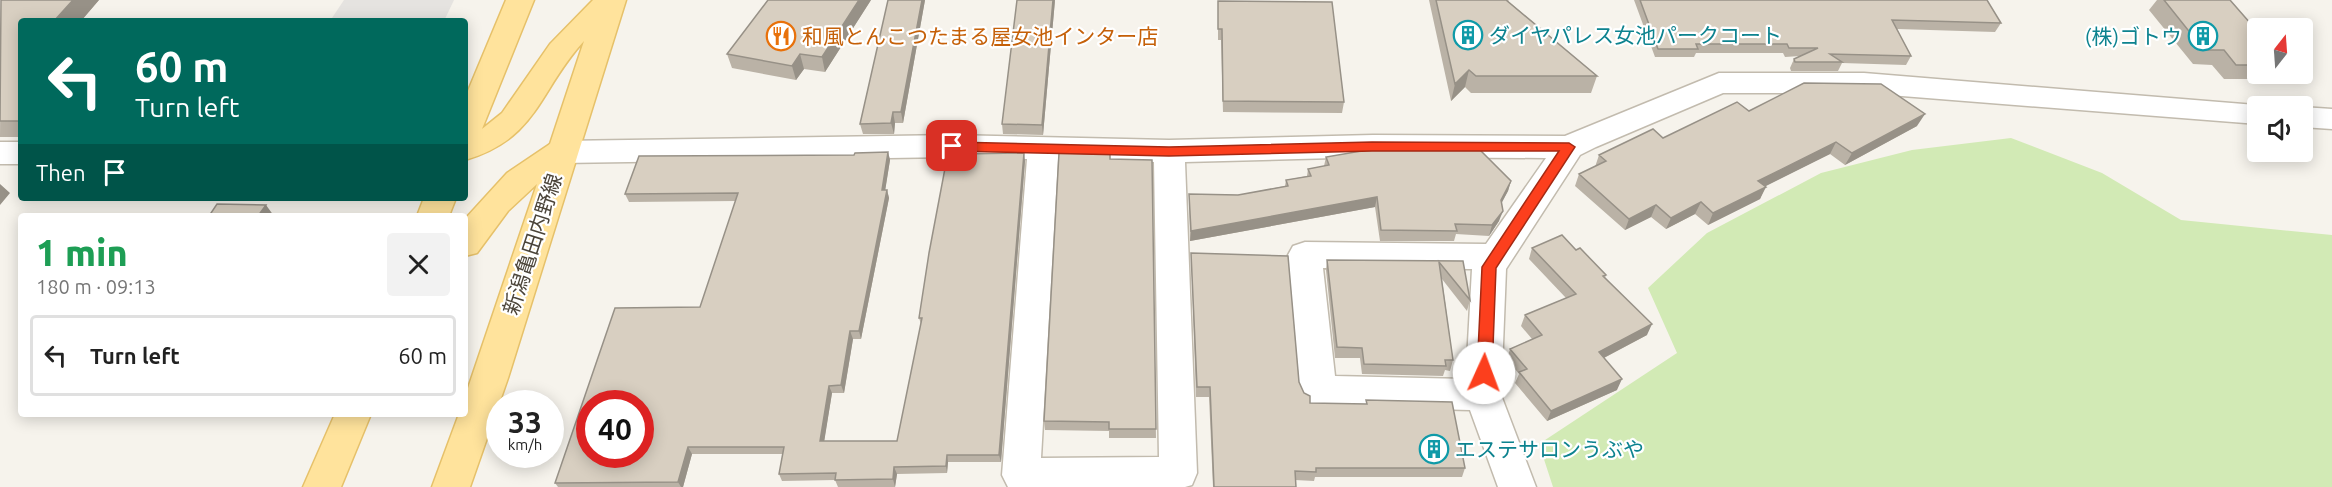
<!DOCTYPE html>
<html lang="en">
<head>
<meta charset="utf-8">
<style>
  :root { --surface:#fff; --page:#f2f2f2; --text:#222; --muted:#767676; --line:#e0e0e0 }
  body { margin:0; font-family:Ubuntu,"Noto Sans JP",sans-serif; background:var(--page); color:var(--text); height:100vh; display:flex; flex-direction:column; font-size:22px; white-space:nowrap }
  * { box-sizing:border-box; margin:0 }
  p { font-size:20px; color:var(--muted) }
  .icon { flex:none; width:33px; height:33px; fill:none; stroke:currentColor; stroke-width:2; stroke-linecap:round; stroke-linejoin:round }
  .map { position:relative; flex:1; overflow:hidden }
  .details { position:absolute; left:18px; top:213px; width:450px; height:204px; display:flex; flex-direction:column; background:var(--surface); border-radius:6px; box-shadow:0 3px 15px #0003 }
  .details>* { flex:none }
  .guide { position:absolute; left:18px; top:18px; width:450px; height:183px; border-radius:6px; box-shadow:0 3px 15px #0003; background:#00695c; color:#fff; overflow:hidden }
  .needle { width:39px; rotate:17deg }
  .fabs { position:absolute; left:2247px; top:18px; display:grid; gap:12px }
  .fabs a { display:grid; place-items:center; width:66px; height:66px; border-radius:6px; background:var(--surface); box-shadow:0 3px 15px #0003; font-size:30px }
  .speed { position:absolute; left:486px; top:390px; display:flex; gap:12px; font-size:30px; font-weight:700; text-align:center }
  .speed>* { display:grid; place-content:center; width:78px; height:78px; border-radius:50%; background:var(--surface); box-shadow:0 3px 15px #0003; line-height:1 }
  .speed small { font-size:15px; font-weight:400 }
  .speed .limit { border:9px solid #d22; background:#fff; color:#111 }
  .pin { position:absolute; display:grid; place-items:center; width:51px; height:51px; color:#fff; margin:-26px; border-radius:12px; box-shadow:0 3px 9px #0006 }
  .me { position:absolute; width:66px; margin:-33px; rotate:2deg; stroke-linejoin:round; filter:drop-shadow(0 0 4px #0008) }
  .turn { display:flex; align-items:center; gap:21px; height:126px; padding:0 18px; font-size:27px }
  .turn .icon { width:78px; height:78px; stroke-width:2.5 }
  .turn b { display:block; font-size:42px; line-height:51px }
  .then { display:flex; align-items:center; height:57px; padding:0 18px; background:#0003; gap:12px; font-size:22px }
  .round { display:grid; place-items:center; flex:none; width:63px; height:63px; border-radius:6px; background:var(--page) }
  .headline { display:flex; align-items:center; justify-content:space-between; height:102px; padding:0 18px }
  h1 { font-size:36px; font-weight:800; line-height:45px; color:#1e9e55 }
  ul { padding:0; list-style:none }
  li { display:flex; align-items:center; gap:18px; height:81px; margin:0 12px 9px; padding:0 6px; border:3px solid var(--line); border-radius:6px }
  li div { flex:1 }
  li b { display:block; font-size:22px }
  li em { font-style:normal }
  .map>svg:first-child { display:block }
  .green { fill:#d2eab5 }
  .parking { fill:#e5e3e0 }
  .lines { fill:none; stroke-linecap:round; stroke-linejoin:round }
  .minor-casing { stroke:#c2bbae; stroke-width:3 }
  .major-casing { stroke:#e6c16a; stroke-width:3 }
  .minor { fill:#fff; fill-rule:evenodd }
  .major { fill:#ffe39c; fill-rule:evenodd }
  .wall { fill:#bab2a6 }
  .shaded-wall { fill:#979187 }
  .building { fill:#d8cfc1; stroke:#979187; stroke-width:1.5; fill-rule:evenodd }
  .route { fill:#fc3f1d; stroke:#a42913; stroke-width:1.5 }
  .labels { text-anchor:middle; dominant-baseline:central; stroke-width:4.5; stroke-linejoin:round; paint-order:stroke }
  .culture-label { font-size:21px; fill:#0d838f; stroke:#fff; text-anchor:start }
  .food-label { font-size:21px; fill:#c56008; stroke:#fff; text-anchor:start }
  .street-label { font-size:21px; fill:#4b4439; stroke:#fff }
</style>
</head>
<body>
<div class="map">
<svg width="2332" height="487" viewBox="0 0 2332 487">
  <rect width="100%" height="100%" fill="#f6f3ec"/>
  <path class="green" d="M2011 138 2102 173 2181 220 2332 235V487H1553L1539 444 1677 353 1648 288 1707 233 1821 173 1912 150Z"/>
  <path class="parking" d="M344 0H454L444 21H330Z"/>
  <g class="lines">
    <g class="minor-casing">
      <path id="minor" d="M1719 73H1864L2268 106H2258V124L1864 93H1723L1596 147 1580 155 1506 269 1501 395 1536 487H1498L1470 410 1318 406 1305 402 1300 391 1288 255 1293 246 1305 242 1486 244 1546 158 1373 157 1185 162 1197 473 1192 485 1185 487H1008L1002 475 1027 159 952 157 561 163 550 160 546 152 550 144 561 141 952 135 1169 140 1373 135 1565 136ZM1058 159 1154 162 1159 457 1041 458ZM1323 268 1472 269 1466 379 1335 376Z
        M2302 107 2332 109V129L2302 127Z
        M0 142H21V164H0Z"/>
    </g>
    <g class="major-casing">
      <path id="major" d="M506 0H534L482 129 502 113 550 44 593 0H626L508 378 470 487H432L459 414H465V397L537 184 508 211 477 253 465 256V219L507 173 550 144 584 41C538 91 539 138 465 160V98Z
        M424 198H456L449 216H417Z
        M335 414H371L341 487H303Z"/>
    </g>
    <use href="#minor" class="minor"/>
    <use href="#major" class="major"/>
  </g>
  <path class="wall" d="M1 0H99L81 21H21V137H0Z
    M871 0 825 72 804 69 796 80 732 68 727 54Z
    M888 0H925L903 123H895L894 134H863L860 124Z
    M1055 0 1043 135 1003 134 1002 124Z
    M1429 0H1509L1508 1 1597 76 1591 93H1471L1465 87 1451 101Z
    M1634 0H1987L2001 23 1995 32 1897 29 1911 56 1906 65 1842 63 1838 71H1791L1790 68 1794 59 1800 56 1785 57 1783 53H1696L1694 57H1655Z
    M2157 0H2230L2258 32V74H2278L2273 79H2224L2212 65 2193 64 2149 10Z
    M1218 1 1344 102 1342 113 1223 112 1221 40H1218Z
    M1749 111 1917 126 1845 165 1830 154 1765 186 1760 199 1708 225 1695 214 1666 229 1651 217 1625 230 1575 186 1579 174 1595 167 1599 155 1663 138Z
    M888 152 890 160 885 190H887L889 198 861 339H853L844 393H832L824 441H897L921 324 919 318 1025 161 1001 462H948L947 473 897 474 895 487H838L835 480 782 481 779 474 783 454H692L683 487H558L555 483 700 307 736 201 629 202 625 194 854 155Z
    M1110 154V159L1152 160 1156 438H1109V431L1045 430 1044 421Z
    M1326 157 1511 181 1508 191 1501 203 1499 221 1489 236 1456 234 1454 241H1380L1375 207 1190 241 1189 194 1238 195 1285 186 1286 180 1307 176 1308 169 1324 166Z
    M1532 248 1576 250 1606 275 1605 278 1647 335 1604 358 1617 390 1547 421 1515 383 1519 374 1507 359 1510 349 1532 339 1521 326 1525 315 1566 298 1529 259Z
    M1191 253 1299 382 1304 393 1310 403 1366 404V400L1465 468 1462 477H1315L1314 481 1295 480 1296 487H1213L1209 397H1196Z
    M1327 260 1463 261 1470 300 1467 311 1442 279 1453 360 1450 371 1445 370 1443 376 1362 374 1360 358H1335L1326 270Z
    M101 414H145L144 415 103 416Z"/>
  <path class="shaded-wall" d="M73 0H99L81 21H54Z
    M859 0H871L825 72 822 57Z
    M922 0H925L903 123 901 112Z
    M1053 0H1055L1043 135 1042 125Z
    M800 54 804 69 796 80 792 66Z
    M1469 70 1465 87 1451 101 1455 84Z
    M893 112 895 123 894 134 891 123Z
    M1925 114 1917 126 1845 165 1852 153Z
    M1836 142 1830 154 1752 193 1758 181Z
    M888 152 890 160 884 198 882 190Z
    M1024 153 1025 161 1001 462 999 455Z
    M1511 181 1508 191 1498 210 1501 200Z
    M0 184 10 193 0 205Z
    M1766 187 1760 199 1708 225 1713 213Z
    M887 190 889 198 861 339 859 331Z
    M1377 197 1375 207 1190 241 1191 231Z
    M1701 202 1695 214 1666 229 1671 218Z
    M266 205 274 216H258Z
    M1656 205 1651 217 1625 230 1629 219Z
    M1503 211 1499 221 1489 236 1492 225Z
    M1652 324 1647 335 1594 363 1599 352Z
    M850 331 853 339 844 393 841 385Z
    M1622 379 1617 390 1547 421 1551 411Z
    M829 386 832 393 823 449 820 441Z
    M688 447 692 454 683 487H681L678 482Z
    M947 455 948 462 947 473 946 466Z
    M894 467 897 474 895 487 893 479Z"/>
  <path class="building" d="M1 0H73L54 21H21V57L20 58H21V121H0Z
    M768 0H859L822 57 800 54 792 66 727 54Z
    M888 0H922L901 112H893L891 123 860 124Z
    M1017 0H1053L1042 125 1002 124Z
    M1436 0H1506L1597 76H1476L1469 70 1455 84Z
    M1640 0H1987L2001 23 1892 20 1911 56 1830 54 1842 62H1795L1794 59 1818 48H1789L1787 44H1696L1698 49H1658Z
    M2164 0H2230L2258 32V65H2236L2224 50H2204Z
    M1218 1 1332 2 1344 102 1223 101 1222 29H1218Z
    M1804 83 1881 84 1925 114 1852 153 1836 142 1758 181 1766 187 1713 213 1701 202 1671 218 1656 205 1629 219 1579 174 1606 161 1599 155 1653 129 1663 138 1737 102 1749 111Z
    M1367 150H1480L1511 181 1501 200 1503 211 1492 225 1455 224 1457 231 1381 230 1377 197 1191 231 1189 194 1238 195 1288 186 1286 180 1311 176 1308 169 1329 165 1326 157Z
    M888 152 882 190H887L859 331H850L841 385 829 386 820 441H897L922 318H919L929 253 946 163H961L962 154 1024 153 999 455H947L946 466 894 467 893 479 835 480 836 473 779 474 784 447H688L678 482 555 483 615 308 700 307 738 193 625 194 639 156 854 155 855 153ZM590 404H640V454H590Z
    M1059 153 1110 154V159L1152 160 1156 429H1109V422L1044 421Z
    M217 204 266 205 258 216H209Z
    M1562 235 1576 250 1580 248 1606 275 1603 276 1652 324 1599 352 1622 379 1551 411 1519 372 1527 369 1510 349 1542 335 1525 315 1576 294 1532 248Z
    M1191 253 1288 256 1299 382 1304 393 1310 396V403L1367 404 1366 400 1452 402 1465 468H1316V472L1295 471 1296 487H1214L1210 387H1197Z
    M1327 260 1463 261 1470 300 1439 262 1453 360H1445L1446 366 1364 364 1362 348 1337 347Z"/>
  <path class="route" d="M952 142 1169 147 1372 142 1569 143 1575 147 1496 268 1492 373 1484 379 1477 373 1482 267 1559 151H1372L1169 156 952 151 946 146Z"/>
  <defs>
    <g id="building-ring" transform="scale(1.5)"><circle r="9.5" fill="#fff" stroke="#0f9aa8" stroke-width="1.5"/><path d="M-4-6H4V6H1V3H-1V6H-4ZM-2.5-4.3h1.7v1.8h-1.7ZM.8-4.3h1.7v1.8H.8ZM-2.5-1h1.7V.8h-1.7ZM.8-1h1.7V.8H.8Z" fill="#0f9aa8"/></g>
    <g id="restaurant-ring" transform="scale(1.5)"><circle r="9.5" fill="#fff" stroke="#e8710a" stroke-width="1.5"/><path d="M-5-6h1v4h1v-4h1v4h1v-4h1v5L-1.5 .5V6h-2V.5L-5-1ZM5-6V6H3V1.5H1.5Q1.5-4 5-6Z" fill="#e8710a"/></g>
  </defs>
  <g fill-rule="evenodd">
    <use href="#building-ring" x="1468" y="35"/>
    <use href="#restaurant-ring" x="781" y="36"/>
    <use href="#building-ring" x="2203" y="36"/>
    <use href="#building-ring" x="1434" y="449"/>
  </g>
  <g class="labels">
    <g class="culture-label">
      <text x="1489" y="35">ダイヤパレス女池パークコート</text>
      <text x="2182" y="36" text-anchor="end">(株)ゴトウ</text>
      <text x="1455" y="449">エステサロンうぶや</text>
    </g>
    <g class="food-label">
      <text x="802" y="36">和風とんこつたまる屋女池インター店</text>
    </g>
    <g class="street-label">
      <text transform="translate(532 244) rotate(-72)">新潟亀田内野線</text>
    </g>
  </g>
</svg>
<div class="fabs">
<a><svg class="needle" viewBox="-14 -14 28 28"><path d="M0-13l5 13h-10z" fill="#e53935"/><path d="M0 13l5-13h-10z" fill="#767676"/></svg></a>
<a><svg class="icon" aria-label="sound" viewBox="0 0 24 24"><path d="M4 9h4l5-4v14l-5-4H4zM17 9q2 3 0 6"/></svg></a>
</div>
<div class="speed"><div>33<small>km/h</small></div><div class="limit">40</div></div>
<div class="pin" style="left:952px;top:146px;background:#d93025"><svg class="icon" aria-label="arrive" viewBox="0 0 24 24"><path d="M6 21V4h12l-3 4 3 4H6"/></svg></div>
<svg class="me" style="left:1484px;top:373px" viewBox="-20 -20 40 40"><circle r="19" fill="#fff"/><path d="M0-13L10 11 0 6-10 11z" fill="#fc3f1d"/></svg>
<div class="guide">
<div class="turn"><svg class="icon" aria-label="left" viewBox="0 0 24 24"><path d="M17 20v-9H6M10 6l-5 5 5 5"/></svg><div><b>60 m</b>Turn left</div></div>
<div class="then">Then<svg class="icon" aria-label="arrive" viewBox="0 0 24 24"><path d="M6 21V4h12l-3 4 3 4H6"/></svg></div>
</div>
<section class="details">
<div class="headline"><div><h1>1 min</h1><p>180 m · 09:13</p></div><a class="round"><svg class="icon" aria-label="close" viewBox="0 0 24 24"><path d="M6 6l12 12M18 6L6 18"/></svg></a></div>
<ul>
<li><svg class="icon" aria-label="left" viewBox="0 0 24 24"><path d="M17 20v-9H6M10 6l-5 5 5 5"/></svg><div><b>Turn left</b></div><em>60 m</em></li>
</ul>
</section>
</div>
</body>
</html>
